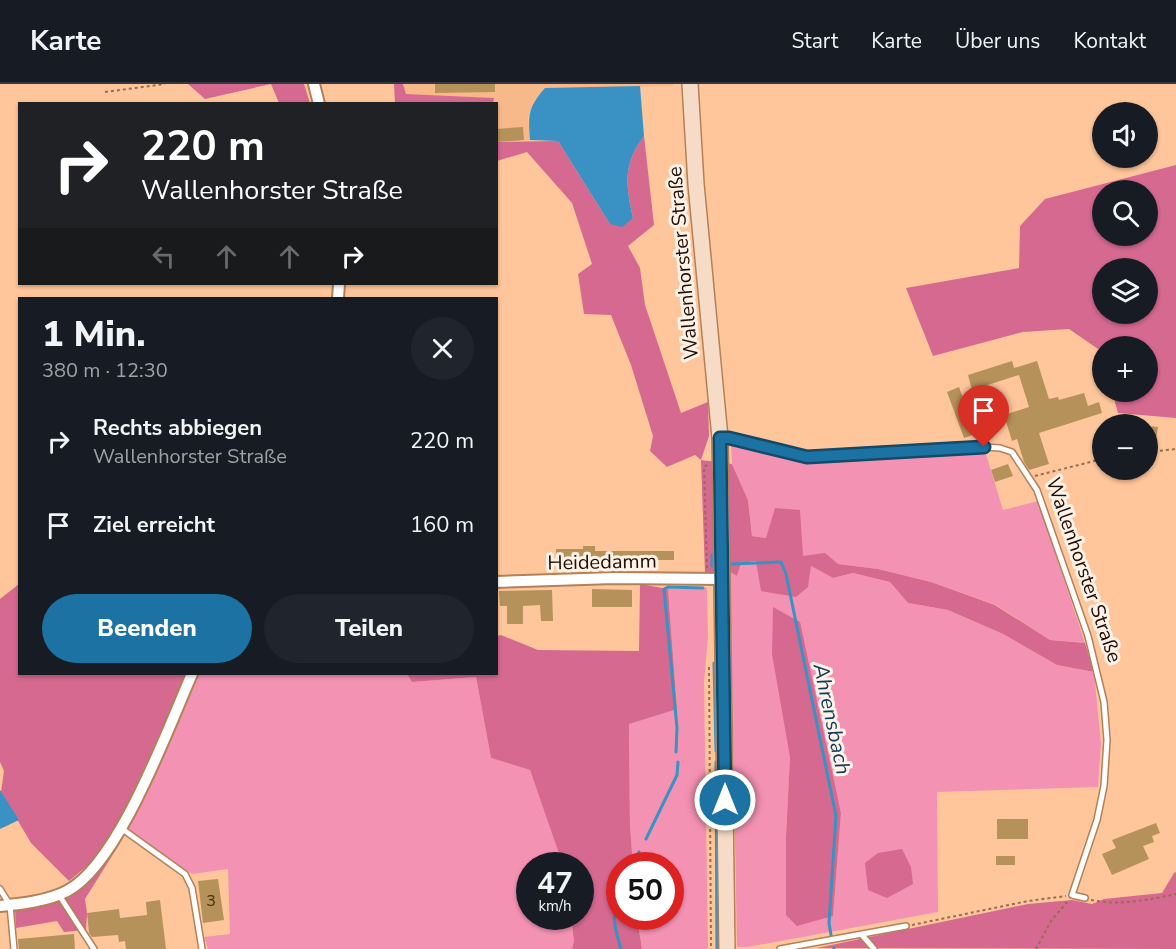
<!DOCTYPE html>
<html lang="de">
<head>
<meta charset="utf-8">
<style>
  :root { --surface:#171b24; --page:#20242c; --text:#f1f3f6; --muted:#9ea1a6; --line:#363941; --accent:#1c73a3 }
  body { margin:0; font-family:"Nunito Sans",sans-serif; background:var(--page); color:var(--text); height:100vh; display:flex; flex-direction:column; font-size:22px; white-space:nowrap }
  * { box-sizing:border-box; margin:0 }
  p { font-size:20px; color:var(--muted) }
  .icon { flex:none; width:33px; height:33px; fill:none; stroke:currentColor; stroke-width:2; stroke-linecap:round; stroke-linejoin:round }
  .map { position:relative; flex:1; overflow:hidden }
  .sheet { position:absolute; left:18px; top:213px; width:480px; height:378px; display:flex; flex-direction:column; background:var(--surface); border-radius:0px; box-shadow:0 2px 4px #0004 }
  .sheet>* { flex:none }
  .banner { position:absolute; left:18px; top:18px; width:480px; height:183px; border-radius:0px; box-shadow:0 2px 4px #0004; background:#202124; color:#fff; overflow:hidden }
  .fabs { position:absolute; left:1092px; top:18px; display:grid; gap:12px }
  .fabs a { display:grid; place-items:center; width:66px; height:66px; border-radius:50%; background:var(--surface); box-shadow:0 2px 4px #0004; font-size:30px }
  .speed { position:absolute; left:516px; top:768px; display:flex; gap:12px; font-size:30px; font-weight:700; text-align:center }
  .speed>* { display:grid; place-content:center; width:78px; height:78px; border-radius:50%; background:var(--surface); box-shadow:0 2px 4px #0004; line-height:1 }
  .speed small { font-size:15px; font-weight:400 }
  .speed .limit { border:9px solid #d22; background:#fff; color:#111 }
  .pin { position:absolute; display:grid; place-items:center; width:51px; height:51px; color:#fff; margin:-62px -26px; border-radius:50% 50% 50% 0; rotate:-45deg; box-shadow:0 0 6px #0007 }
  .pin .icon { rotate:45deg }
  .me { position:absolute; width:66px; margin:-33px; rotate:0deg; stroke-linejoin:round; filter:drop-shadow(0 0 4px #0008) }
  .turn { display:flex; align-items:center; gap:21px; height:126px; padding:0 24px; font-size:27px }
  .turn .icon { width:78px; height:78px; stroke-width:2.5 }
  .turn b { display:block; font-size:42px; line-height:51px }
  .lanes { display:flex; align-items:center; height:57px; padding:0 24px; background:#0003; justify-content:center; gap:30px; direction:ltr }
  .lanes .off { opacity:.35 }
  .round { display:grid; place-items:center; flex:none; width:63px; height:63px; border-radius:32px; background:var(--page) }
  .overview { display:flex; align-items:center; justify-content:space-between; height:102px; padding:0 24px }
  h1 { font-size:36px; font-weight:800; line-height:45px }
  .cta { display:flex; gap:12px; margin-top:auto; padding:12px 24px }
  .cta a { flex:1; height:69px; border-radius:36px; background:var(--accent); color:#fff; font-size:24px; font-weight:800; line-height:69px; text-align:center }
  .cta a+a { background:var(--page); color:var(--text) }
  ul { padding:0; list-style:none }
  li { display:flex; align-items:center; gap:18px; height:84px; padding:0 24px }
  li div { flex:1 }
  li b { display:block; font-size:22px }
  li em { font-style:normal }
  header { display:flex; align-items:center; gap:36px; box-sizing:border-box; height:84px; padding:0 30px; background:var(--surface); border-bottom:2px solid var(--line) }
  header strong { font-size:28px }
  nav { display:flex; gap:33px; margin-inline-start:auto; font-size:21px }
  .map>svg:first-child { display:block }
  .built { fill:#f7b98a }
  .green { fill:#f492b4; fill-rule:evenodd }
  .forest { fill:#d56990; fill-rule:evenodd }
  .water { fill:#3991c4 }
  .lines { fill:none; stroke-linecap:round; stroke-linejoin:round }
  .stream { stroke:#3991c4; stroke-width:3 }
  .building { fill:#b59259 }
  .service-casing { stroke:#b48057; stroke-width:8 }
  .minor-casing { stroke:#b48057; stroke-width:14 }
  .secondary-casing { stroke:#b48057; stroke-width:18 }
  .path { stroke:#956e52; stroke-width:2; stroke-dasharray:3 3; stroke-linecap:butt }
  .service { stroke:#fff; stroke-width:5 }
  .minor { stroke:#fff; stroke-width:10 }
  .secondary { stroke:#f6dcc7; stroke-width:15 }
  .route-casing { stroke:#124b6a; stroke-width:15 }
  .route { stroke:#1c73a3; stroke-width:10 }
  .labels { text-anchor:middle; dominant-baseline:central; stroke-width:6; stroke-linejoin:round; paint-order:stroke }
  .number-label { font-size:16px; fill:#462e17 }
  .street-label { font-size:20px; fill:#210d01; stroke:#fef2e9 }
  .water-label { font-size:21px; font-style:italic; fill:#0e3e59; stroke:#fef2e9 }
</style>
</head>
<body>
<header>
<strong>Karte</strong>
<nav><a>Start</a><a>Karte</a><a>Über uns</a><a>Kontakt</a></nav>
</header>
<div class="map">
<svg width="1176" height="865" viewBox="0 0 1176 865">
  <rect width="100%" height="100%" fill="#ffc69b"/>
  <path class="built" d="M403 0H673V2L545 4 533 18 528 34 530 56 497 58 496 20 493 19V14L406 10Z"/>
  <path class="green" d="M731 359 778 372 800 375 985 367 1003 426 1038 417 1085 559 1050 556 996 521 931 498 878 485 838 480 803 472 766 454 752 452 748 416 732 380Z
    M756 477 811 482 833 494 853 489 890 498 908 519 948 526 1003 550 1057 581 1094 588 1101 660 1098 703 937 708 938 828 748 863H737L730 487 737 492 741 479ZM821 642 841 729 833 831 786 752 790 673Z
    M707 504 708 553 704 598 708 865H642L637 833 670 832V782L633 781 630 742 629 639 677 624 668 505Z
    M198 590H407L412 598 476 593 491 674 530 686 562 776 563 781 530 782V832L571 833 574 857 572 865H208L204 853 230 850 228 785 192 790 127 746Z"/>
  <path class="forest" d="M188 0H304L310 19H279L271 0 205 15Z
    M394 0H403L406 10 494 14 493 19H395Z
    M644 52 654 141 628 162 640 184 645 221 681 329 708 318 709 352 701 376 732 380 748 416 752 452 766 454 775 424 800 426 803 472 825 469 838 480 878 485 931 498 995 521 1050 556 1085 559 1094 588 1057 581 1003 550 948 526 908 519 890 498 853 489 833 494 811 482 808 503 796 513 761 507 756 477 741 479 737 492 729 487 705 490 701 376 695 371 667 383 650 367 653 352 631 281 611 231 584 230 578 190 592 180 572 119 527 68 497 77V58L558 57 610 140 633 134C626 102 622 81 644 52Z
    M1176 81V334L1118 329 1112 308H1148V262H1102V271L1101 267 1069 245 1023 248 933 272 906 204 1019 184 1020 142 1045 115ZM1148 106V152H1102V106ZM1148 184V230H1102V184Z
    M19 500 20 590H187L118 741 100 771 69 797 31 759 1 708 4 687 0 678V515Z
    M640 500 668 505 677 625 629 640 630 742 633 781 620 782V832L637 833 642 865H572L574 857 571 833 580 832V782L563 781 530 686 491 674 476 593 412 598 407 590H496L497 552 501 551 538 566 639 567Z
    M773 523 800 538 841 729 833 832 797 842 786 831V752L790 673 772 570Z
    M120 754V759L85 815 87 829 86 846 64 848 57 837 16 844 15 825C79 813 82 805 120 754Z
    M902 765 911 783 913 800 887 814 868 806 865 779 878 769Z
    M1176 788V865L817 864 1028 820 1072 816 1092 820 1104 815 1162 809 1174 789Z"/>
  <path class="water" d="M640 2 644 52C622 81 626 102 633 134L622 143 610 140 558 57 530 56C528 31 528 23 545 4Z
    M0 706 19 736 0 745Z"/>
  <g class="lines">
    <path class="stream" d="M731 480 781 478 786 490 836 732 829 839 831 851
      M712 482V471
      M714 579 716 667
      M676 668 677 644 664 505 668 503 703 504
      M716 678 717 865
      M646 755 677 691 678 678
      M633 782 639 768
      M620 811C610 832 615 844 621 865
      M834 864V865"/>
  </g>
  <path class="building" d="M435 0H495V8L435 9Z
    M523 43 524 56 496 58V45Z
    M1012 277 1014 284 1037 277 1049 315 1058 313 1059 316 1084 309 1088 322 1099 318 1102 329 1039 349 1049 380 1029 386 1024 378 1017 355 1012 357 1004 331 1029 323 1019 291 972 306 968 291Z
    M959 303 976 350 964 354 947 308Z
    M1148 342 1158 343 1153 377H1148Z
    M1008 380 1013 392 995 398 991 386Z
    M583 462H595V467H674V476H633V481H604V477L556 479V465H583Z
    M592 505 632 506V523H592Z
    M552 506 553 537H541L540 521 523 522V540H507V522H500L499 507Z
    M997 735H1028V755H997Z
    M1156 739 1160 749 1152 752 1154 758 1143 762 1149 775 1112 791 1102 770 1116 764 1112 756Z
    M996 772H1015V781H996Z
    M218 795 224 836 203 839 198 797Z
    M160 816 166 865H126L125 857 119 858 118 851 92 853 89 849 87 829 119 825 120 834 147 831 146 818Z
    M74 850 75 865H19L18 855Z"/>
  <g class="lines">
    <g class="service-casing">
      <path id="service" d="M984 363 1000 364 1012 368 1037 406 1088 552 1104 618 1107 656 1104 702 1097 736 1072 811 1085 814
        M121 744 185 790 192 804 202 865
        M0 805 10 821 14 865
        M59 811 94 865
        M862 851 874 865
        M780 865 906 842"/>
    </g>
    <g class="minor-casing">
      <path id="minor" d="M314 0 319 20
        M338 214 339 200
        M720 354H729L807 373 984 363
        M496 498 614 494 723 495
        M0 822C21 820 48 817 67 807 119 780 168 644 192 590"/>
    </g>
    <g class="secondary-casing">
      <path id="secondary" d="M690 0 696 100 720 354 727 865"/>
    </g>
    <path class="path" d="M105 8 165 0
      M1148 368 1176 365
      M1035 392 1102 375
      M707 484 704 383 708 380
      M709 583 711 865
      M1091 816C1120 822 1147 816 1176 810
      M912 841 1028 817 1066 812
      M1036 865 1051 837 1067 818"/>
    <use href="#service" class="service"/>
    <use href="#minor" class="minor"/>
    <use href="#secondary" class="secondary"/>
  </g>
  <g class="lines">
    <g class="route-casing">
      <path id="route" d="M725 716 720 354H729L807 373 984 363"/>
    </g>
    <use href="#route" class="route"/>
  </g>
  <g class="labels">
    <g class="number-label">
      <text x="211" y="817">3</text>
    </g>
    <g class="street-label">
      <text transform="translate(683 179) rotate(-95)">Wallenhorster Straße</text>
      <text transform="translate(602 478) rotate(-1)">Heidedamm</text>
      <text transform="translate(1084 486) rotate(71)">Wallenhorster Straße</text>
    </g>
    <g class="water-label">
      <text transform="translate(832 635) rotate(78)">Ahrensbach</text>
    </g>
  </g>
</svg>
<div class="fabs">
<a><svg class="icon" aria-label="sound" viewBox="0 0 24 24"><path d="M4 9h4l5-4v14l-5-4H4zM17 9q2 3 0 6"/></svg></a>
<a><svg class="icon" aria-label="search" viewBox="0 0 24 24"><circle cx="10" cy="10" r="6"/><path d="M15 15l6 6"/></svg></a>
<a><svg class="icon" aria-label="layers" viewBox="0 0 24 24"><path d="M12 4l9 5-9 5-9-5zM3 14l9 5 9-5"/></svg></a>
<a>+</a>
<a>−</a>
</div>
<div class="speed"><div>47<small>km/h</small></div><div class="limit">50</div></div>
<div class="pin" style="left:984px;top:363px;background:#d93025"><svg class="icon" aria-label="arrive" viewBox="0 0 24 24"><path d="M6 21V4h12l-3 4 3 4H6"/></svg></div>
<svg class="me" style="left:725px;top:716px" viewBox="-20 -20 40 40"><circle r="17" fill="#1c73a3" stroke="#fff" stroke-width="3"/><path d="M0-11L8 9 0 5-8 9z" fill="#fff"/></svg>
<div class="banner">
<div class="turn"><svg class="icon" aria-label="right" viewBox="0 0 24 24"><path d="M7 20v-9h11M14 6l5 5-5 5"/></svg><div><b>220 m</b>Wallenhorster Straße</div></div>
<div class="lanes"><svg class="icon off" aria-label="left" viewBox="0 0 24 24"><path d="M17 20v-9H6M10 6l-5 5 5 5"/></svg><svg class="icon off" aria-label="ahead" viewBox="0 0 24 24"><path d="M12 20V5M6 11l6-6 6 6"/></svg><svg class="icon off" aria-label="ahead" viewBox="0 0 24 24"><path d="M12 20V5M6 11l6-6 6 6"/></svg><svg class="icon" aria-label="right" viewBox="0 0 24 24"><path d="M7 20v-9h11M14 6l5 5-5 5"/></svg></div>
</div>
<section class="sheet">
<div class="overview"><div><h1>1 Min.</h1><p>380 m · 12:30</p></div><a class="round"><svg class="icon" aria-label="close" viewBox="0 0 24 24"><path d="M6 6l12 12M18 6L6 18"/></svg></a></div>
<ul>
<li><svg class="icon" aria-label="right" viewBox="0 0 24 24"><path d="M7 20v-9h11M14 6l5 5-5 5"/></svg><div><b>Rechts abbiegen</b><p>Wallenhorster Straße</p></div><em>220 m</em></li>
<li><svg class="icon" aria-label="arrive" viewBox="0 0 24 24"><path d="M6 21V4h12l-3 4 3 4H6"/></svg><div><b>Ziel erreicht</b></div><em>160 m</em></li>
</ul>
<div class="cta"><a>Beenden</a><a>Teilen</a></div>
</section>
</div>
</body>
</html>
